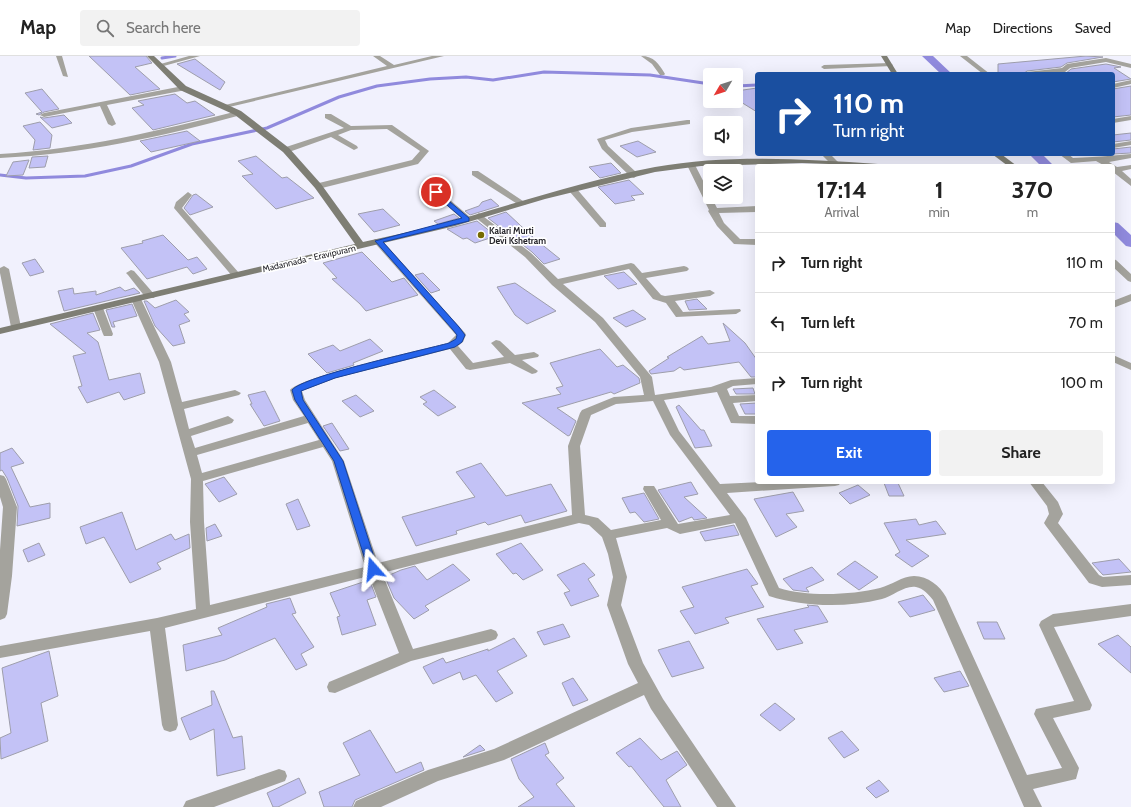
<!DOCTYPE html>
<html lang="en">
<head>
<meta charset="utf-8">
<style>
  :root { --surface:#fff; --page:#f2f2f2; --text:#222; --muted:#767676; --line:#e0e0e0; --accent:#2563eb }
  body { margin:0; font-family:Cabin,sans-serif; background:var(--page); color:var(--text); height:100vh; display:flex; flex-direction:column; font-size:15px; white-space:nowrap }
  * { box-sizing:border-box; margin:0 }
  p { font-size:13px; color:var(--muted) }
  .icon { flex:none; width:22px; height:22px; fill:none; stroke:currentColor; stroke-width:2; stroke-linecap:round; stroke-linejoin:round }
  .map { position:relative; flex:1; overflow:hidden }
  .drawer { position:absolute; left:755px; top:108px; width:360px; height:320px; display:flex; flex-direction:column; background:var(--surface); border-radius:4px; box-shadow:0 4px 16px #0002 }
  .drawer>* { flex:none }
  .top-card { position:absolute; left:755px; top:16px; width:360px; height:84px; border-radius:4px; box-shadow:0 4px 16px #0002; background:#1a4fa0; color:#fff; overflow:hidden }
  .needle { width:26px; rotate:231deg }
  .fabs { position:absolute; left:703px; top:12px; display:grid; gap:8px }
  .fabs a { display:grid; place-items:center; width:40px; height:40px; border-radius:4px; background:var(--surface); box-shadow:0 4px 16px #0002; font-size:20px }
  .pin { position:absolute; display:grid; place-items:center; width:34px; height:34px; color:#fff; margin:-17px; border:2px solid #fff; border-radius:50%; box-shadow:0 1px 4px #0007 }
  .me { position:absolute; width:44px; margin:-22px; rotate:342deg; stroke-linejoin:round; filter:drop-shadow(0 0 3px #0008) }
  .turn { display:flex; align-items:center; gap:14px; height:84px; padding:0 12px; font-size:18px }
  .turn .icon { width:52px; height:52px; stroke-width:2.5 }
  .turn b { display:block; font-size:28px; line-height:34px }
  .eta { display:flex; justify-content:space-evenly; align-items:center; height:68px; text-align:center }
  .eta b { font-size:24px; font-weight:800; line-height:28px }
  .action { display:flex; gap:8px; margin-top:auto; padding:8px 12px }
  .action a { flex:1; height:46px; border-radius:4px; background:var(--accent); color:#fff; font-size:16px; font-weight:800; line-height:46px; text-align:center }
  .action a+a { background:var(--page); color:var(--text) }
  ul { padding:0; list-style:none }
  li { display:flex; align-items:center; gap:12px; height:60px; padding:0 12px; border-top:1px solid var(--line) }
  li div { flex:1 }
  li b { display:block; font-size:15px }
  li em { font-style:normal }
  header { display:flex; align-items:center; gap:24px; box-sizing:border-box; height:56px; padding:0 20px; background:var(--surface); border-bottom:1px solid var(--line) }
  header strong { font-size:19px }
  nav { display:flex; gap:22px; margin-inline-start:auto; font-size:14px }
  .search { width:280px; height:36px; background:var(--page); display:flex; align-items:center; gap:10px; box-sizing:border-box; padding:0 14px; border-radius:4px; color:var(--muted); font-size:15px }
  .map>svg:first-child { display:block }
  .lines { fill:none; stroke-linecap:round; stroke-linejoin:round }
  .stream { stroke:#908add; stroke-width:3 }
  .canal { fill:#908add; fill-rule:evenodd }
  .building { fill:#c3c2f6; stroke:#9e9eab }
  .street { fill:#a4a39d; fill-rule:evenodd }
  .secondary { fill:#7e7e74; fill-rule:evenodd }
  .route { fill:#2563eb; stroke:#184099 }
  .poi-dot { fill:#766a02; stroke:#fff; stroke-width:1.5 }
  .labels { text-anchor:middle; dominant-baseline:central; stroke-width:3.5; stroke-linejoin:round; paint-order:stroke }
  .far-poi-label { font-size:9px; font-weight:bold; fill:#25242a; stroke:#fff; text-anchor:start }
  .far-street-label { font-size:9px; fill:#25242a; stroke:#fff }
</style>
</head>
<body>
<header>
<strong>Map</strong>
<div class="search"><svg class="icon" aria-label="search" viewBox="0 0 24 24"><circle cx="10" cy="10" r="6"/><path d="M15 15l6 6"/></svg>Search here</div>
<nav><a>Map</a><a>Directions</a><a>Saved</a></nav>
</header>
<div class="map">
<svg width="1131" height="751" viewBox="0 0 1131 751">
  <rect width="100%" height="100%" fill="#f1f1fd"/>
  <g class="lines">
    <path class="stream" d="M162 2 175 0
      M736 30 757 29
      M0 119 26 122 85 120 131 110 192 88 267 72 339 41 377 30 430 23 466 21 493 24 544 16 650 19 710 28"/>
    <path class="canal" d="M922 0H933L952 18H941Z
      M1029 98H1042L1054 110H1041Z
      M1113 166 1118 167 1131 179V191L1126 190 1113 177Z"/>
  </g>
  <path class="building" d="M89 0H146L152 7 135 11 160 33 130 39Z
    M1086 0 1103 1 1067 7 1061 11 1027 15 1023 18H998V8Z
    M195 3 225 26 220 34 177 8Z
    M1106 8 1121 11 1114 12 1131 23 1113 26V18H1055H1065L1071 13Z
    M1131 30V59L1113 61V33Z
    M757 32V56L736 43V35Z
    M42 33 59 53 44 56 39 59 36 58 42 56 25 37Z
    M175 38 187 47 195 45 215 59 153 74 132 52 144 49 138 45Z
    M64 59 72 67 52 72 40 61 44 62Z
    M40 66 52 79 50 92 33 94 35 84 23 70Z
    M187 75 200 85 151 96 140 85Z
    M1131 77V84L1113 86V79Z
    M638 85 656 96 637 101 620 90Z
    M1131 91V97L1113 98V93Z
    M48 100 45 111 29 112 32 101Z
    M256 100 282 122 287 121 314 142 276 153 242 120 253 118 238 105Z
    M29 104 23 119 6 120 13 106Z
    M611 107 621 117 600 122 589 111Z
    M629 124 644 138 631 140 635 144 615 148 598 131Z
    M196 138 213 151 190 159 184 152 193 139Z
    M491 143 499 150 470 159 465 155 479 150 482 146Z
    M383 153 400 169 374 176 358 158Z
    M506 156 535 183 560 203 544 208 532 196 488 162Z
    M454 158 459 162 438 168 434 165Z
    M477 165 496 180 475 187 467 182 463 183 447 173Z
    M163 179 188 204 197 201 207 213 193 218 187 211 147 223 121 192 143 187 142 185Z
    M362 196 392 226 404 222 418 239 366 255 360 248 332 223 337 222 323 207Z
    M35 203 44 216 30 220 22 207Z
    M624 216 637 228 618 233 604 220Z
    M423 217 440 234 431 237 415 219Z
    M515 227 518 229 556 255 527 268 515 259 497 231Z
    M120 231 125 235 134 232 140 237 64 255 58 235 73 232 74 238 96 235V239Z
    M697 243 707 253 689 254 685 245Z
    M176 244 189 256 184 258 190 265 179 269 185 287 173 290 155 270 144 245H147L155 252Z
    M132 248 137 260 113 266 115 271H112L106 254Z
    M633 254 646 263 626 271 613 262Z
    M93 257 100 274 87 277 98 286 109 324 140 317 145 337 124 344 119 336 87 347 78 331 82 330 73 300 86 297 50 268Z
    M723 267 745 287 757 304V321H751L739 306 684 314 680 311 674 315 651 318 649 315 669 302 667 301 702 280 708 288 730 285Z
    M370 283 383 295 353 307 354 309 351 310 327 317 308 298 333 289 340 295Z
    M600 293 617 311 623 309 639 322 640 327 614 338 611 336 557 352 576 365 570 379 568 380 522 347 561 338 556 332 563 330 550 307Z
    M753 332 755 338H736L733 333Z
    M434 334 456 351 438 360 423 348 427 346 420 341Z
    M265 335 280 365 264 370 250 348H252L248 339Z
    M356 339 374 355 360 361 342 345Z
    M757 347V358H745L740 348Z
    M679 349 701 374H704L712 390 695 392 676 351Z
    M332 367 349 393 340 395 323 370Z
    M12 392 24 407 11 411 30 451 50 447V462L17 470 18 450 7 422 2 414 0 415V397Z
    M481 407 506 440 551 428 567 455 525 467 521 459 488 469 485 466 456 475 457 478 416 490 402 461 475 441 456 416Z
    M224 421 237 438 219 446 205 428Z
    M691 426 698 438 684 441 707 462 694 464 692 461 679 466 658 434Z
    M884 427H898L904 440H889Z
    M858 429 870 439 850 448 839 437Z
    M793 436 804 455 786 458 797 471 776 481 754 443Z
    M644 437 659 463 644 466 635 456 630 457 622 442Z
    M298 443 310 470 297 474 286 448Z
    M122 456 136 494 171 478 175 484 189 478 190 492 157 507 161 513 130 527 104 481 86 488 80 471Z
    M916 463 919 469 936 465 946 478 906 484 929 500 912 511 895 499 900 496 884 467Z
    M215 468 222 480 207 485 206 472Z
    M734 469 739 479 705 485 700 476Z
    M39 487 45 499 28 506 23 494Z
    M521 487 543 514 523 524 516 517 513 518 496 498Z
    M1119 503 1131 516 1103 519 1092 507Z
    M855 505 878 521 859 534 837 518Z
    M584 507 595 519 588 523 599 540 571 550 564 537 570 535 557 519Z
    M453 508 470 524 425 550 429 554 414 563 394 542 385 521 401 514 415 510 427 524Z
    M812 511 824 524 806 532 809 536 793 534 783 523Z
    M747 513 758 528 751 530 764 551 725 562 729 567 695 578 680 555 694 551 682 531Z
    M366 525 368 530 371 528 376 541 367 544 376 569 342 579 337 561 340 560 330 537Z
    M923 539 935 554 910 561 898 546Z
    M290 542 296 557 292 558 314 591 301 598 307 609 296 614 275 582 225 604 186 615 183 589 222 579 218 572 267 551 266 548Z
    M807 549 818 550 828 566 794 574 803 587 777 594 757 563 809 551Z
    M977 566H997L1005 583H984Z
    M563 568 570 581 544 589 537 576Z
    M1118 579 1131 591V617L1098 588Z
    M514 582 527 600 497 615 513 637 496 646 476 619 463 624 460 616 433 628 423 611 443 602 446 607 488 593V595Z
    M689 585 704 612 672 621 658 594Z
    M49 595 58 640 41 647 48 685 1 703 0 682 11 677 2 612Z
    M960 615 969 630 944 636 934 622Z
    M573 622 588 644 573 650 562 627Z
    M211 635H214L233 682 242 680 245 713 217 720 214 673 190 684 181 662 212 649Z
    M775 647 795 663 780 675 760 659Z
    M370 674 396 717 421 706 424 714 355 744 352 751H324L319 736 360 719 343 687Z
    M842 675 859 694 844 702 828 682Z
    M640 682 661 704 677 695 687 709 666 724 681 751H664L631 710 629 711 616 697Z
    M545 687 549 697 545 699 564 722 556 728 575 751H518L534 741 519 723 511 703Z
    M480 689 485 694 463 701Z
    M299 722 306 737 278 751H273L267 737Z
    M879 724 889 735 876 742 866 732Z"/>
  <g class="lines">
    <path class="street" d="M56 0H62L68 21 63 20Z
      M189 0H200L160 11 157 9Z
      M373 0H380L394 9 432 0H444L225 52 221 50 387 10Z
      M641 0C654 0 659 8 665 18L664 19H660L652 8Z
      M960 0H967L990 18H983Z
      M1106 2 1131 8V12L1106 6 1070 12 1065 16 1024 18 1027 16 1062 12 1067 8Z
      M890 7 893 9 892 10 824 13 821 11 824 9Z
      M1131 24V28L1113 32V28Z
      M183 30 187 32 186 34 107 49 116 68 112 70 108 68 100 50 44 61 40 59 44 57Z
      M238 55 242 57 241 59C161 81 82 98 0 102V98C84 93 157 75 238 55Z
      M325 58H331L351 70 392 69 429 95 418 108 318 133 315 132V128L412 104 420 95 387 73 351 74 338 79 357 90 358 92 354 94 331 81 289 96H283V92L344 72 325 62Z
      M1131 60V64L1113 67V63Z
      M687 64H690V68L632 76 605 84 608 90 637 117 638 119 634 122 631 121 602 93 597 83 631 72Z
      M1131 85V89L1113 92V88Z
      M821 98H830L838 106 831 108Z
      M1059 98H1068L1073 102C1093 101 1111 100 1131 98V102L1109 106 1117 111 1131 109V113L1122 115 1131 123V130L1113 116V110H1105L1096 105 1071 107Z
      M688 107 695 109 717 152 757 150V156L719 157 724 167 740 183H757V189L734 188 717 170 708 155 709 154 687 109Z
      M472 115H478L526 147 525 149H519L472 119Z
      M573 131 576 132 606 167V171H600L570 136 569 134Z
      M436 132 470 161V165H464L433 137V133Z
      M188 136 192 139 182 152 239 217 241 219 239 221H233L174 152 176 146Z
      M479 157 531 197 558 223 631 207 634 208 642 217 684 210 687 211 689 213 687 215 646 222 661 239 665 240 710 234 715 237 710 240 675 245 683 256 740 253 741 255 736 258 676 261 666 247 653 243 629 213 563 228 603 262 652 321 655 339 711 331 731 324 757 322V328L733 330 727 333 730 340 757 339V345L733 347 739 360H757V368L731 367 717 336 664 344 679 375 720 428 762 426H841L839 429 835 430 727 437 746 462 779 532C807 541 852 539 880 532 892 529 902 520 914 520 928 520 940 530 946 541L1027 719 1062 712 1034 658 1036 653 1074 645 1039 569 1041 565 1053 558 1131 548V560L1054 571 1092 649 1090 654 1053 662 1079 712 1076 723 1033 733 1042 751H1024L933 544C929 539 923 532 916 531 905 529 893 540 882 543 846 552 804 551 769 540L735 467 680 478 667 472 616 482 627 521 621 549 643 607 663 643 736 751H717L651 653 644 639 504 704 438 725 381 751H353L356 745 428 714 494 693 638 627 628 608 607 549 613 521 608 498 602 481 589 469 579 467 382 517 413 593 491 573 496 575 498 579 496 583 491 585 411 605 335 637 329 636 327 631 329 626 399 597 369 520 165 572 178 669 176 674 170 676 164 674 162 669 150 575 0 602V590L157 562 196 553 190 466 191 423 159 306 131 243 132 241H140L141 243 171 306 182 346 235 334 241 337 239 339 184 353 189 373 228 360 234 364 232 367 191 380 195 392 304 360 293 344 290 334C300 321 424 293 448 287L456 279 373 185 375 183H381L465 277 466 279 463 286 458 290 473 307 504 301 491 287 496 284 500 285 515 299 534 296 539 299 538 301 522 304 538 315 536 317 532 318 510 307 470 314 466 313 450 293 336 322 302 335 305 344 344 405 378 507 572 459 568 390 580 357 582 354 614 341 644 339 640 321 595 266 552 229 525 201 476 162 475 160ZM653 345 670 379 730 459 678 468 654 430H644L643 433 661 464 611 474 598 462 585 459 580 390 591 359 616 348ZM308 367 319 384 202 417 197 399ZM323 391 332 405 365 511 210 549 204 466 203 425Z
      M1113 203 1116 204 1131 218V226L1128 225 1113 211Z
      M4 210 9 213 21 271 16 274 11 271 0 217V212Z
      M131 214 134 215 154 238 155 240 154 242H146L128 219 126 217Z
      M1131 238V245L1113 252V245Z
      M98 249 103 252 113 278 112 280H104L103 278 93 252Z
      M1113 299 1131 307V314L1113 306Z
      M0 419 4 420 6 423 17 451 12 520 7 558 5 562 0 564V494L3 451 0 441Z
      M1029 426H1042L1058 446 1063 458 1058 467 1099 519 1103 521 1131 519V529L1102 531 1089 527 1046 470 1044 467 1049 458 1047 450Z
      M279 713 285 715 287 720 285 725 214 751H183L186 745Z"/>
    <path class="secondary" d="M147 0H154L186 30 241 55 289 92 321 128 363 186C393 179 424 173 454 165 520 146 587 124 655 111 728 98 804 103 878 108L882 110 802 107 701 110 655 116 545 143 455 170 0 278V272L355 188 315 132 283 96 235 59 180 34Z
      M881 0H887L898 18H892Z
      M992 98H1001L1017 110H1008Z"/>
  </g>
  <path class="route" d="M436 134 469 162V165L383 186 459 271 465 279 462 286 455 291 335 322 301 335 303 344 343 405 378 513 373 517 368 513 334 405 295 344 292 334C303 320 424 294 449 287L456 283 457 279 453 274 375 185 462 162 433 137V134Z"/>
  <circle class="poi-dot" cx="481" cy="179" r="4"/>
  <g class="labels">
    <g class="far-poi-label">
      <text x="489" y="174">Kalari Murti<tspan x="489" dy="10">Devi Kshetram</tspan></text>
    </g>
    <g class="far-street-label">
      <text transform="translate(309 202) rotate(-13)">Madannada - Eravipuram</text>
    </g>
  </g>
</svg>
<div class="fabs">
<a><svg class="needle" viewBox="-14 -14 28 28"><path d="M0-13l5 13h-10z" fill="#e53935"/><path d="M0 13l5-13h-10z" fill="#767676"/></svg></a>
<a><svg class="icon" aria-label="sound" viewBox="0 0 24 24"><path d="M4 9h4l5-4v14l-5-4H4zM17 9q2 3 0 6"/></svg></a>
<a><svg class="icon" aria-label="layers" viewBox="0 0 24 24"><path d="M12 4l9 5-9 5-9-5zM3 14l9 5 9-5"/></svg></a>
</div>
<div class="pin" style="left:436px;top:136px;background:#d93025"><svg class="icon" aria-label="arrive" viewBox="0 0 24 24"><path d="M6 21V4h12l-3 4 3 4H6"/></svg></div>
<svg class="me" style="left:373px;top:513px" viewBox="-20 -20 40 40"><path d="M0-17L14 15 0 8-14 15z" fill="#2563eb" stroke="#fff" stroke-width="4"/></svg>
<div class="top-card">
<div class="turn"><svg class="icon" aria-label="right" viewBox="0 0 24 24"><path d="M7 20v-9h11M14 6l5 5-5 5"/></svg><div><b>110 m</b>Turn right</div></div>
</div>
<section class="drawer">
<div class="eta">
<div><b>17:14</b><p>Arrival</p></div>
<div><b>1</b><p>min</p></div>
<div><b>370</b><p>m</p></div>
</div>
<ul>
<li><svg class="icon" aria-label="right" viewBox="0 0 24 24"><path d="M7 20v-9h11M14 6l5 5-5 5"/></svg><div><b>Turn right</b></div><em>110 m</em></li>
<li><svg class="icon" aria-label="left" viewBox="0 0 24 24"><path d="M17 20v-9H6M10 6l-5 5 5 5"/></svg><div><b>Turn left</b></div><em>70 m</em></li>
<li><svg class="icon" aria-label="right" viewBox="0 0 24 24"><path d="M7 20v-9h11M14 6l5 5-5 5"/></svg><div><b>Turn right</b></div><em>100 m</em></li>
</ul>
<div class="action"><a>Exit</a><a>Share</a></div>
</section>
</div>
</body>
</html>
